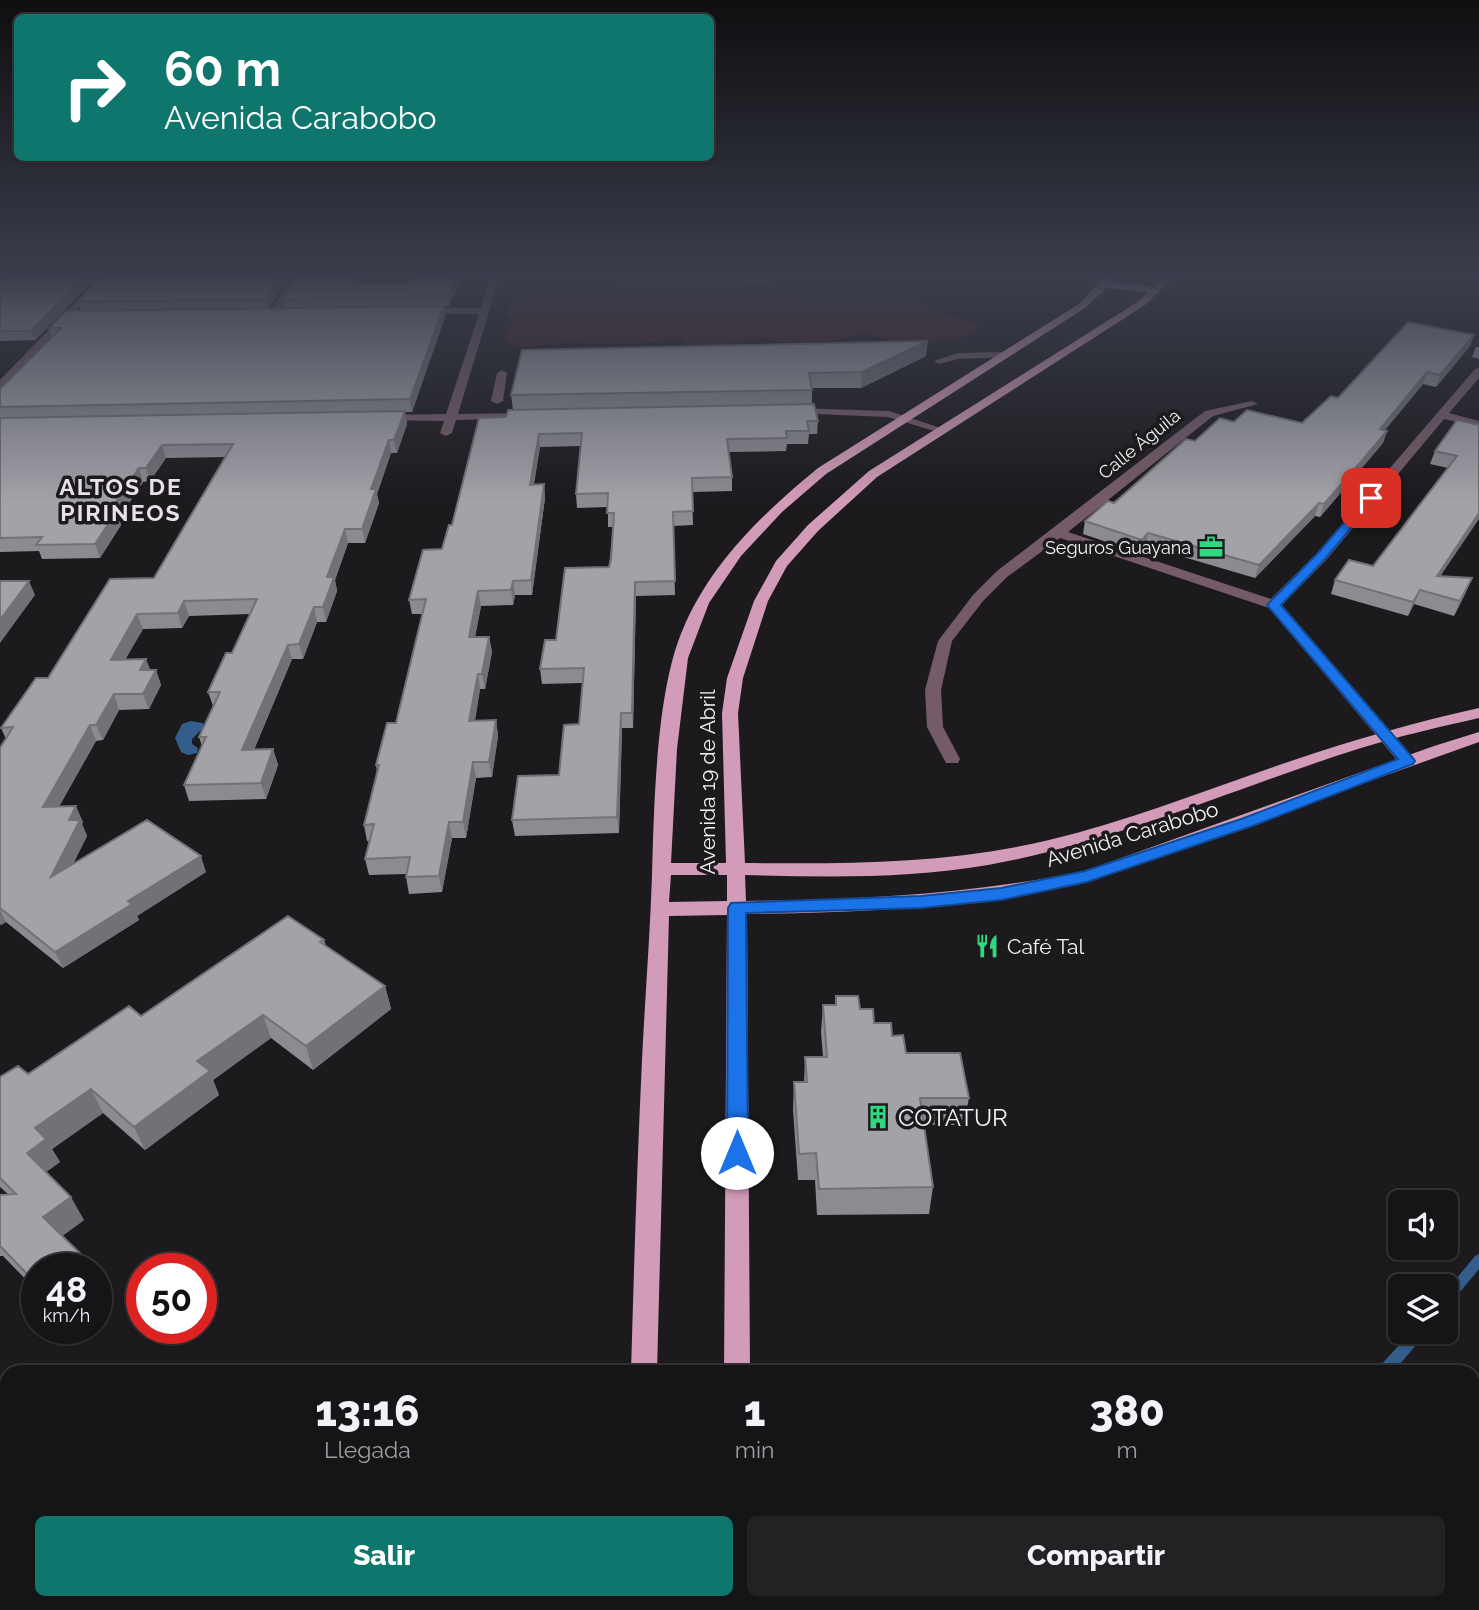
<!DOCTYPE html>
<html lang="es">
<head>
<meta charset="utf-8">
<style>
  :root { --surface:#151416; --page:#222123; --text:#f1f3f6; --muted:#9d9ea1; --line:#343335; --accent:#0f766e }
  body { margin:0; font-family:Raleway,sans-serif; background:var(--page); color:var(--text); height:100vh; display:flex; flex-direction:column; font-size:26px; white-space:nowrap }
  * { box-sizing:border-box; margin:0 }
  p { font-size:23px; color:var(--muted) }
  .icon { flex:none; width:38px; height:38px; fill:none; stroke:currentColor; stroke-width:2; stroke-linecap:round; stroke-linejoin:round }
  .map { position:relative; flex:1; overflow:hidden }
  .details { position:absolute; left:0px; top:1365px; width:1480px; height:245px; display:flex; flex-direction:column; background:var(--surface); border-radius:21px 21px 0 0; box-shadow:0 2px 5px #0004,0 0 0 2px var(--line) }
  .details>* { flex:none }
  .banner { position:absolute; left:14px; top:14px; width:700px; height:147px; border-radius:10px; box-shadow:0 2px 5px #0004,0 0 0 2px var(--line); background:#0f766e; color:#fff; overflow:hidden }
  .fabs { position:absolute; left:1388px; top:1190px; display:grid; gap:14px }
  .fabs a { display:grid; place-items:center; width:70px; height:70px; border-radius:10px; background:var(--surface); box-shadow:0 2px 5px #0004,0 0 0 2px var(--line); font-size:35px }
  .speed { position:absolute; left:21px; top:1253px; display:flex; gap:14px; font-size:35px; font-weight:700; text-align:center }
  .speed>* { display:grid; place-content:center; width:91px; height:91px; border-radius:50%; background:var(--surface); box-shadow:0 2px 5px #0004,0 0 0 2px var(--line); line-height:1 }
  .speed small { font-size:18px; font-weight:400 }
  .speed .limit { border:10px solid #d22; background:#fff; color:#111 }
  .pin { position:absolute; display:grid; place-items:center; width:60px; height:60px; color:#fff; margin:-30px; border-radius:14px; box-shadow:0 4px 10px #0006 }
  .me { position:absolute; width:77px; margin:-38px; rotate:0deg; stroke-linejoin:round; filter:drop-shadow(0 0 5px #0008) }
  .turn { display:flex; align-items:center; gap:24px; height:147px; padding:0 35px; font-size:32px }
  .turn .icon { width:91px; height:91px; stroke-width:2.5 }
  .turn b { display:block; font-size:49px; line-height:60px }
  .eta { display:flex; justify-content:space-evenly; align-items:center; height:119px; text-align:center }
  .eta b { font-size:42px; font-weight:800; line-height:49px }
  .cta { display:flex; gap:14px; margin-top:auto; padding:14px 35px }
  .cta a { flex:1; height:80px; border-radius:10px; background:var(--accent); color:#fff; font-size:28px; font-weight:800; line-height:80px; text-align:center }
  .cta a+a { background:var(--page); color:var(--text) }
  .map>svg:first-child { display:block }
  .green { fill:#431f21 }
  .water { fill:#335e8b }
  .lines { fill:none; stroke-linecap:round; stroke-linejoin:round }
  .stream { fill:#335e8b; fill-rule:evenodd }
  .minor { fill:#755b68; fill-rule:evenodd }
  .major { fill:#d29bb7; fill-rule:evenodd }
  .wall { fill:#8b8b90 }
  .shaded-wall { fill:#717176 }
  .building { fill:#a2a2a8; stroke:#717176; stroke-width:2 }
  .route { fill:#1a73e8; stroke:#114b97; stroke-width:2 }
  .labels { text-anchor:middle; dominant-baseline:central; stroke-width:7; stroke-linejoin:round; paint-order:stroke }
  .far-street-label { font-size:18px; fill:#f4f2f4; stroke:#1c1a1d }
  .far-poi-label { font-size:18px; fill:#f4f2f4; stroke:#1c1a1d; text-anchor:end }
  .street-label { font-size:21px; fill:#f4f2f4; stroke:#1c1a1d }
  .poi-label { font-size:21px; fill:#f4f2f4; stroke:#1c1a1d; text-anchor:start }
  .far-district-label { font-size:23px; font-weight:bold; letter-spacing:2px; fill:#e6e2e8; stroke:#1c1a1d }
  .near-poi-label { font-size:24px; fill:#f4f2f4; stroke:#1c1a1d; text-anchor:start }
</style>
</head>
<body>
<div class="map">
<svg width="1479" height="1610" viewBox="0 0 1479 1610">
  <rect width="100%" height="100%" fill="#1c1a1d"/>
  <path class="green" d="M623 275H694L693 282 774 290 811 298 899 300 927 304 934 311 978 324 976 331 968 336 932 341 892 340 863 334 832 341 786 343 763 337 721 345H688L680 337C637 347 609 343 566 343 544 342 522 355 504 338L513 321 506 314C521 268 600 314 625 279Z"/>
  <path class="water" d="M191 721 203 723 204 727 192 739V744L198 748 197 753 188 755 181 752 175 738 182 724Z"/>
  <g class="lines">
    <path class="stream" d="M1479 1254V1269L1450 1304 1446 1306V1291L1475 1256Z
      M1411 1332H1425L1424 1336 1393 1372H1377L1379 1367Z
      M7 1568V1583L0 1585V1570Z"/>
    <path class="minor" d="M102 275H111L0 389V380Z
      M294 275H303L276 315H270L268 313Z
      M491 275H500L458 414 528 413 534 416 532 418 456 420 452 433 446 436 440 433 444 421 381 420 379 418 385 415 446 414 479 314H423L418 311 423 308H481Z
      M1004 352 1008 353V357L958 359 939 364 934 361 958 353Z
      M1479 368V378L1449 413 1479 421V427L1444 419 1327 559 1282 605 1413 757 1415 761 1413 765H1401L1269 608 1060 538 1007 577 983 601 952 641 941 690 943 727 960 759 958 763H946L927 727 925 690 938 641 973 595 997 571 1205 411 1252 401 1258 404 1213 416 1068 532 1271 599 1317 553 1475 369Z
      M502 370 507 373 503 401 497 404 491 401 497 373Z
      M794 408 889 411 947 430 941 433 888 417 790 413V409Z"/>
    <path class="major" d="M1106 275H1115L1111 282 1135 283 1153 288 1166 275H1176L1145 305 877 477 818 531 787 566 768 601 743 678 738 713 745 863C848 864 949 864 1049 840 1132 820 1211 788 1291 761 1353 740 1415 722 1479 708V718C1439 727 1400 736 1361 748 1237 787 1117 842 988 865 908 879 826 877 745 875L746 901C861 900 973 894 1085 871L1434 746 1479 732V742L1085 883C973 907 861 913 747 914L750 1372H724L727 915 669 916 657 1372H631C634 1268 637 1164 642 1060 645 998 650 936 652 875 654 807 656 690 683 629 711 563 763 513 818 468L1079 304ZM1107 288 1148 292 1139 301 869 471 808 525 776 561 754 601 727 678 722 713 726 863H671L677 749 688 658 709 603 741 556 782 512 826 474 1085 308ZM671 875H727V901L669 902Z
      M622 1603H652V1610H622Z
      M725 1603H755V1610H725Z"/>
  </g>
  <path class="wall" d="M0 275H99L35 340 0 341Z
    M102 275H292L268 308H284L282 299 357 284 410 283 413 275H462L449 306H444L445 317 412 412H405L407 424 397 453H391L377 494 379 503 365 543H348L335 580 337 591 326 622H317L303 659H292L254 750 273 749 278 765 266 799 189 801 184 785 202 746 199 737 213 706 208 692 232 653 250 614 189 616 182 628 143 629 125 660 150 670H156L161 685 149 709 119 710 103 740 96 741 59 806 83 822 82 824 87 836 73 864 206 872 137 916 139 920 63 968 6 922 1 925 0 924V747L6 739 1 728 48 678 154 578 225 457 166 458 150 481 143 482 119 518 121 525 100 558 42 559 39 551 0 552V389L52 337 49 328 81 311 78 302Z
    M738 275H775V281L739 282Z
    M1470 346 1436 387 1423 384 1385 430 1387 431 1383 443 1355 476 1320 517 1315 516 1255 578 1146 546 1139 553 1083 534 1085 521 1114 503 1195 441 1234 422 1302 423 1338 398Z
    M1476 347H1479V359L1472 357Z
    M926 356 861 388H812V404L818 421 817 434H809L808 444H787L786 451 729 452 732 477V491L692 492 693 525 673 526 675 595 636 596 633 728H622L619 833 515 836 512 820 559 775 579 724 582 683 542 684 540 669 556 640 609 567 613 527H608V507L577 508 576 494 581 446 540 447 534 484H544L545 498 532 595H515L513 605 481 606 475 637H489L492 652 485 689H480L475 721 496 720 498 736 492 777 476 778 466 838H452L442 892 409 894 406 877 407 874 369 875 365 859 369 841H367L364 825 377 772 376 765 396 723 422 614H412L409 600 442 549 452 525 506 417 513 410 511 395Z
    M1479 425 1441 576 1466 592 1454 616 1414 604 1408 616 1331 594 1335 580 1373 566 1448 468 1430 464 1435 451Z
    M324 940 326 946 385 986 391 1009 313 1070 271 1038 213 1080 219 1095 145 1150 103 1113 52 1149 60 1162 46 1172 84 1220 62 1236 37 1269V1291L3 1256H0V1195L8 1194 0 1187V1077L28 1074 141 1016Z
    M836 996 860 1009 874 1023 892 1036 906 1053 969 1098 964 1125H924L933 1187 929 1214 817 1215 815 1180H798L793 1109 794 1082H804L805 1057H823L821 1032 823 1005H835Z"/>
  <path class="shaded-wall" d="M87 275H99L35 340 31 331Z
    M283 275H292L268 308 265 299Z
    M355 275H362L352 293 351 284Z
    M457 275H462L449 306 448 296Z
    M444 306 445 317 412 412 410 399Z
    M1474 335 1470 346 1436 387 1440 375Z
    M928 341 926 356 861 388 862 372Z
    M1427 372 1423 384 1376 441 1380 429Z
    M405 411 407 424 397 453 394 440Z
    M1387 431 1383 443 1320 517 1324 504Z
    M539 434 540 447 531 498 530 485Z
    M389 440 391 453 377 494 379 503 365 543 362 529 371 489Z
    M162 445 166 458 150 481 146 468Z
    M139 468 143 482 119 518 121 525 100 558 95 544 109 512Z
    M544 484 545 498 532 595 531 580Z
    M1319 503 1315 516 1255 578 1259 565Z
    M1479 513V519L1431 590 1437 576Z
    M345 529 348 543 335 580 337 591 326 622 323 607 327 577Z
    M1148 533 1146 546 1139 553 1142 540Z
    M1472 578 1466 592 1454 616 1460 601Z
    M29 581 35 595 0 643V620Z
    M513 581 515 595 513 605 511 590Z
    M635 582 636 596 633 728 632 713Z
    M1420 590 1414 604 1408 616 1413 602Z
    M478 591 481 606 472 652 469 637Z
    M184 601 189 616 182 628 178 613Z
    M314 607 317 622 303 659 299 644Z
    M137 614 143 629 116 675 111 660Z
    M489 637 492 652 485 689 482 674Z
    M288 645 292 659 247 766 242 750Z
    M146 659 152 674 140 670Z
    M156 670 161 685 149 709 143 694Z
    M478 674 480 689 472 736 469 721Z
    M114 694 119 710 103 740 96 725Z
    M621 713 622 728 619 833 617 817Z
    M496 720 498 736 492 777 489 762Z
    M90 725 96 741 50 823 43 807Z
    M273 749 278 765 266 799 261 783Z
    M473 762 476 778 466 838 463 822Z
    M76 806 83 822 82 824 87 836 58 893 51 877 69 820Z
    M449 822 452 838 442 892 439 876Z
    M201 856 206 872 137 916 139 920 63 968 55 952 128 901Z
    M0 910 6 922 1 925 0 923Z
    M385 986 391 1009 313 1070 306 1046Z
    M263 1015 271 1038 213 1080 219 1095 145 1150 134 1127 197 1061Z
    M91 1089 103 1113 52 1149 60 1162 40 1176 27 1153 35 1128Z
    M71 1197 84 1220 57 1240 43 1217Z
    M96 1271 107 1290 96 1299Z"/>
  <path class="building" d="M5 275H87L31 331H0V280Z
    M102 275H283L265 299 78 302Z
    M298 275H355L351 284 410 283 413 275H457L448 296 282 299Z
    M444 306 410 399 0 407V389L61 328H49L66 311Z
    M1408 322 1474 335 1440 375 1427 372 1380 429 1387 431 1359 464 1324 504 1319 503 1259 565 1148 533 1142 540 1085 521 1108 501 1114 503 1186 439 1195 441 1220 418 1234 422 1247 410 1302 423 1331 396 1338 398Z
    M928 341 862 372 809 373 812 390 511 395 522 350Z
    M814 404 818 421H807L809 431H786L787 438 727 439 732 477 692 478 693 511 673 512 675 581 635 582 632 713H621L617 817 512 820 518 776 559 775 564 725 579 724 584 668 540 669 545 640H556L565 568 609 567 611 559 614 513H607L608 493 576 494 582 433 539 434 530 485 544 484 531 580 513 581 511 590 478 591 469 637H489L482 674H478L469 721 496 720 489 762H473L463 822H449L439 876 406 877 410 857 365 859 374 824 364 825 379 765H376L387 723H396L426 599 409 600 423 550 442 549 449 525H452L479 418 506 417 508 410Z
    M405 411 394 440H389L371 489H376L362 529H345L327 577H334L323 607H314L299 644 288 645 242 750 273 749 261 783 184 785 206 737H199L220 692H208L226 653H232L257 599 184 601 178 613 137 614 111 660 146 659 140 670H156L143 694H114L96 725H90L43 807 76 806 69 820H80L51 877 147 820 201 856 128 901 132 904 55 952 0 908V748L13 727 1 728 36 678H48L110 579 154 578 233 444 162 445 146 468H139L109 512H116L95 544 36 545 42 537 0 538V418Z
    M1457 420 1479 425V513L1437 576 1472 578 1460 601 1420 590 1413 602 1335 580 1349 560 1373 566 1457 456 1435 451Z
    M0 581H29L0 620Z
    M288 916 324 940 320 942 385 986 306 1046 263 1015 197 1061 210 1071 134 1127 91 1089 35 1128 46 1139 27 1153 71 1197 43 1217 94 1267 92 1269H37V1284L0 1246V1195L16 1194 0 1178V1077L18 1066 28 1074 129 1006 141 1016Z
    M836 996H858L860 1009H873L874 1023H891L892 1036 903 1035 906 1053H960L969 1098H920L933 1187 819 1189 816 1153 799 1154 794 1082H807L805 1057H827L823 1005H836Z"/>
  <linearGradient id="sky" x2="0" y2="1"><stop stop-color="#0f0e10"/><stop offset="0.55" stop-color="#3a3e4c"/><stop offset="1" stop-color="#3a3e4c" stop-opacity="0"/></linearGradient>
  <rect width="1479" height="501" fill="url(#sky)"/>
  <path class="route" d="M1367 496 1376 498 1326 558 1281 605 1413 758 1415 761 1413 764 1255 825 1087 882 1001 900 921 908 746 913 748 1153 745 1160 737 1162 730 1160 727 1153 728 908 731 903 921 896 1001 888 1085 871 1244 818 1398 759 1267 605 1318 553Z"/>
  <defs>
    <g id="office-bare" transform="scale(1.89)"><path d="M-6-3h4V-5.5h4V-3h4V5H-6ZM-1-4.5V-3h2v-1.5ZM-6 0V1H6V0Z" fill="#31d882" stroke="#1c1a1d" stroke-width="2.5" paint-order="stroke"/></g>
    <g id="restaurant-bare" transform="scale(1.89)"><path d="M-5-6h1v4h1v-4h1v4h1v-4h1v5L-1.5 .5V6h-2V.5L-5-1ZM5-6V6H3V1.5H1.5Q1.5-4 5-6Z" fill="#31d882" stroke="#1c1a1d" stroke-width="2.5" paint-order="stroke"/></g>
    <g id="building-bare" transform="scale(1.89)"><path d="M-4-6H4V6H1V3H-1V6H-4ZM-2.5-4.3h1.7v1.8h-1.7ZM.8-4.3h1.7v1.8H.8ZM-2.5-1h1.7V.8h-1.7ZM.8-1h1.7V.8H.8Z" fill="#31d882" stroke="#1c1a1d" stroke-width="2.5" paint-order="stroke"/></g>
  </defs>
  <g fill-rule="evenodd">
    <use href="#office-bare" x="1211" y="547"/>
    <use href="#restaurant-bare" x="987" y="946"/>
    <use href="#building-bare" x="878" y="1117"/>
  </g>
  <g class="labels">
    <g class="far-street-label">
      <text transform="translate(1139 444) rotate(-39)">Calle Águila</text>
    </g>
    <g class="far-poi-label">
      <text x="1191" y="547">Seguros Guayana</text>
    </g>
    <g class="street-label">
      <text transform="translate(707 782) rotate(-90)">Avenida 19 de Abril</text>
      <text transform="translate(1132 834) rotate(-17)">Avenida Carabobo</text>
    </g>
    <g class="poi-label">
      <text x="1007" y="946">Café Tal</text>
    </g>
    <g class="far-district-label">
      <text x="121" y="486">ALTOS DE<tspan x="121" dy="26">PIRINEOS</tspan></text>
    </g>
    <g class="near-poi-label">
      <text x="898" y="1117">COTATUR</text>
    </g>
  </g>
</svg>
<div class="fabs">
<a><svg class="icon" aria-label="sound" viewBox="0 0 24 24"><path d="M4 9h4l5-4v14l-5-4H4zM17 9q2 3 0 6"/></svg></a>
<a><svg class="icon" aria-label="layers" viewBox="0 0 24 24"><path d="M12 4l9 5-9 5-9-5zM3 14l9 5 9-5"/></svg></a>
</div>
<div class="speed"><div>48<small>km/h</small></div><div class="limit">50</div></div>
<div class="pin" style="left:1371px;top:498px;background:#d93025"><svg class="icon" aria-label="arrive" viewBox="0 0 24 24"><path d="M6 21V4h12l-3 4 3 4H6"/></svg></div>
<svg class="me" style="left:737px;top:1153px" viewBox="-20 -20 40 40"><circle r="19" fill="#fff"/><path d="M0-13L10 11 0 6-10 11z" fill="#1a73e8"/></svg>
<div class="banner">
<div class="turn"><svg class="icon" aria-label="right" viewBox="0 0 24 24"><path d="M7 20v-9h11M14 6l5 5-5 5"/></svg><div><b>60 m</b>Avenida Carabobo</div></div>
</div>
<section class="details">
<div class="eta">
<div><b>13:16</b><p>Llegada</p></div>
<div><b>1</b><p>min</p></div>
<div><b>380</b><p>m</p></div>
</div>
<div class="cta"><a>Salir</a><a>Compartir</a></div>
</section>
</div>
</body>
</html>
